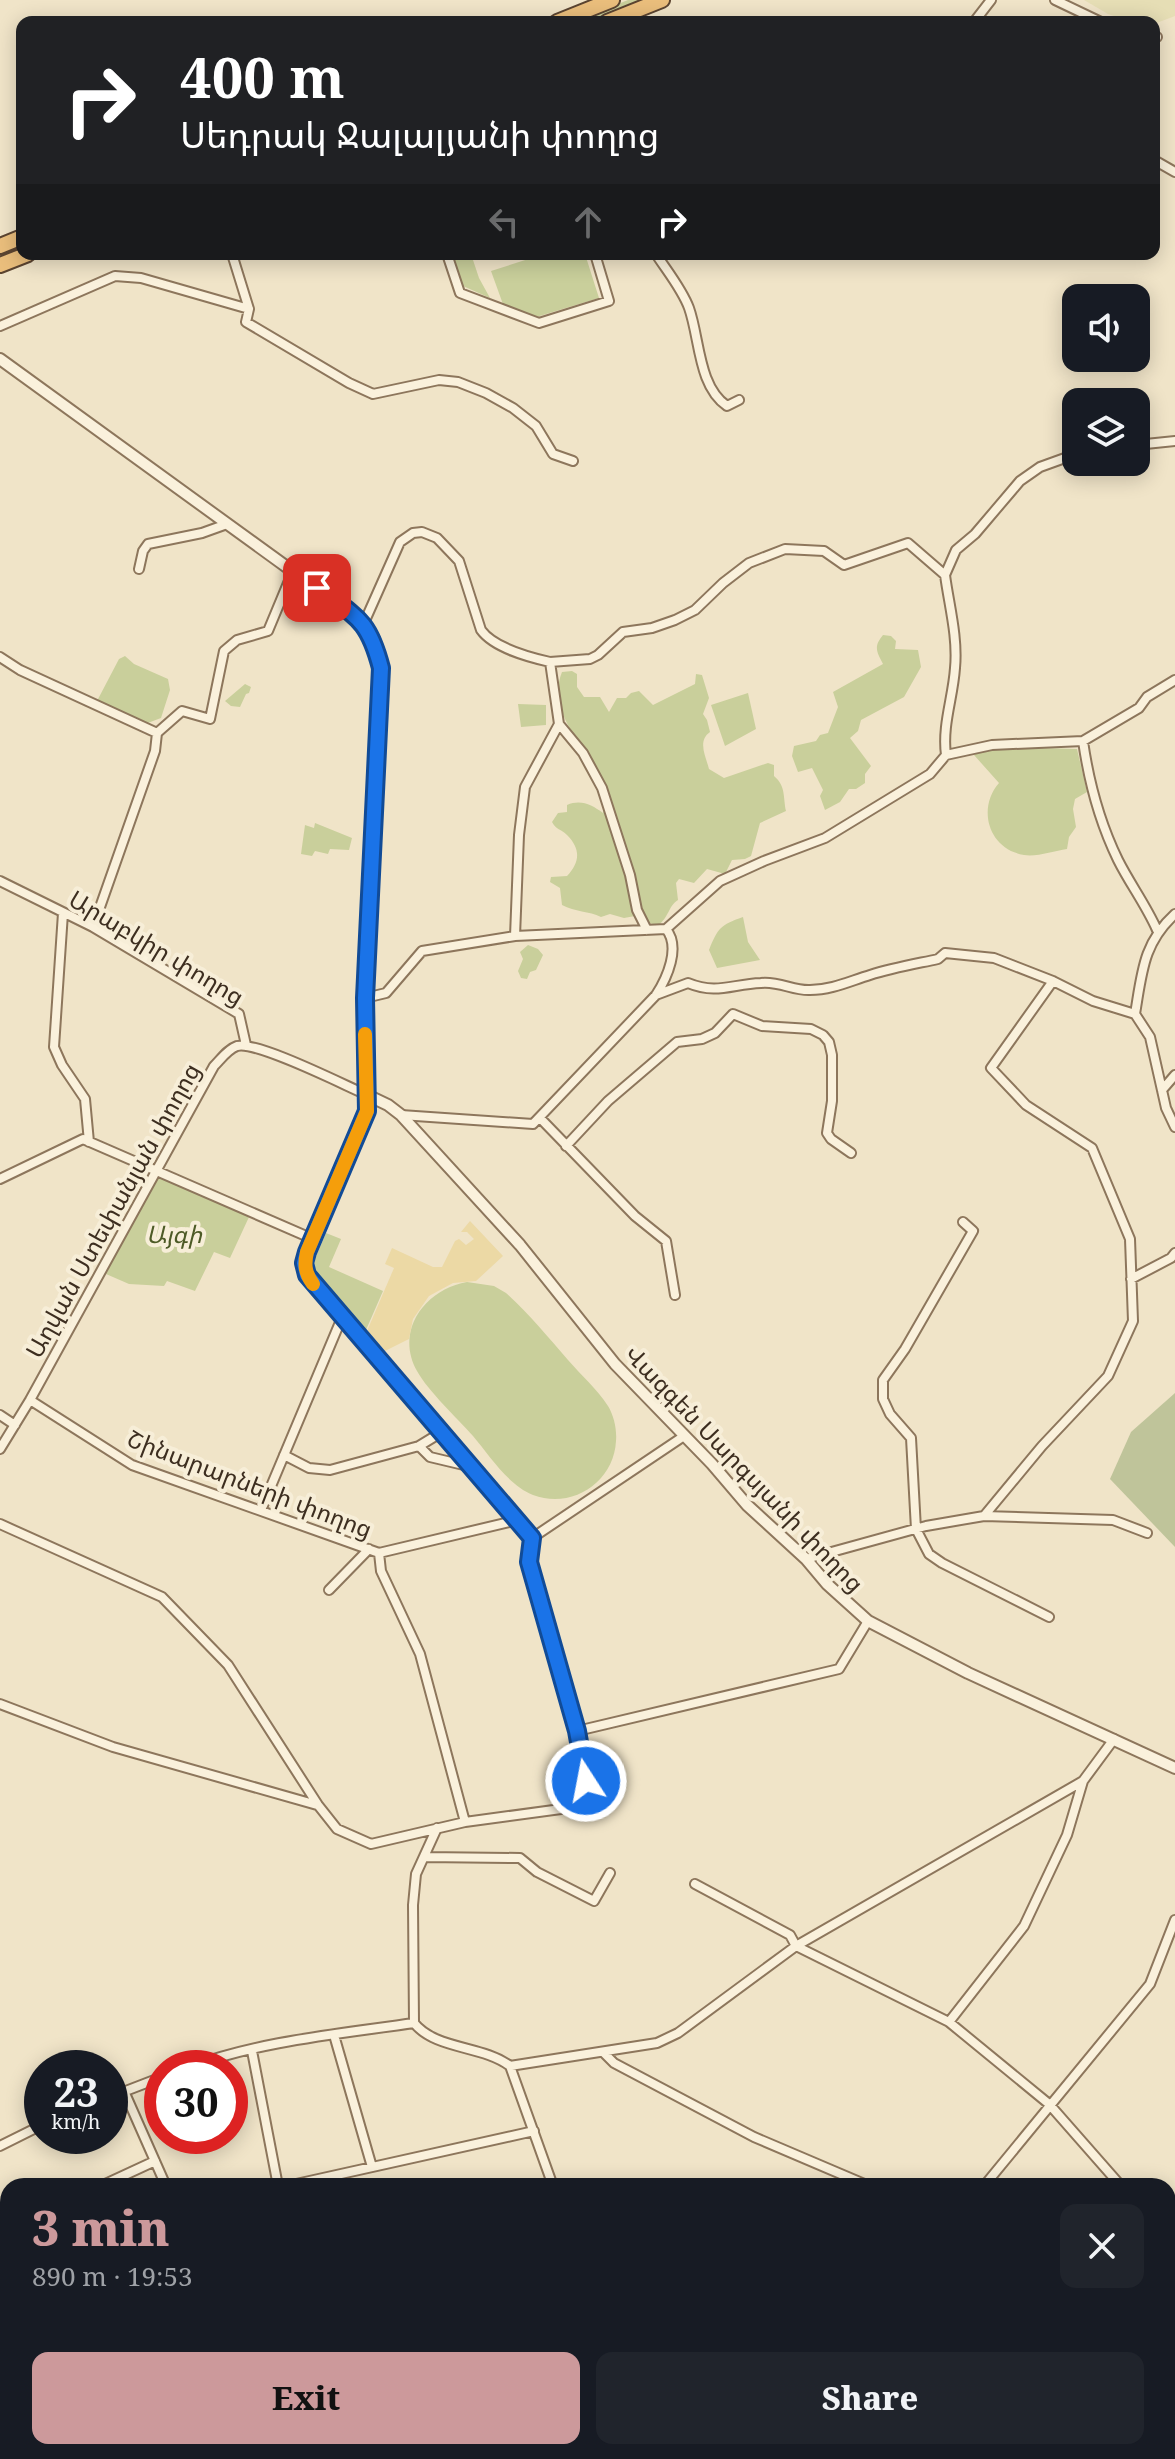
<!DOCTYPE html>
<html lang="en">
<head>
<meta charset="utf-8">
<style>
  :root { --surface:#171b24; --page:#20242c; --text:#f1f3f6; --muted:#9ea1a6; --accent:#cc999b }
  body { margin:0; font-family:"Noto Serif","Noto Sans Armenian",serif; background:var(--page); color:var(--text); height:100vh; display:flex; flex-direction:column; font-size:30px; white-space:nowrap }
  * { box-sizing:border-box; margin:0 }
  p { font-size:26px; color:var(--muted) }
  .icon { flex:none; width:44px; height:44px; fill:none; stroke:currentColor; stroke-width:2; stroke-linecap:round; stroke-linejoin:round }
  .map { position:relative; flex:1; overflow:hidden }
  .details { position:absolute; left:0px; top:2178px; width:1176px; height:282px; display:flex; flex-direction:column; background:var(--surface); border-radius:24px 24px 0 0; box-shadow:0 4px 20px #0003 }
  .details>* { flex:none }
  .hud { position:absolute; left:16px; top:16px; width:1144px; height:244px; border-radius:16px; box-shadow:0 4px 20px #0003; background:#202124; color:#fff; overflow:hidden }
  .controls { position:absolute; left:1062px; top:284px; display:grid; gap:16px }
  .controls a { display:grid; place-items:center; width:88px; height:88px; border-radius:16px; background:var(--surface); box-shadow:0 4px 20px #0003; font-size:40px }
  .speed { position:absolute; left:24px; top:2050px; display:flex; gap:16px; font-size:40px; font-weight:700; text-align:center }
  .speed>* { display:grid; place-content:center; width:104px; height:104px; border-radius:50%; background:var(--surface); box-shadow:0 4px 20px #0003; line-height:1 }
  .speed small { font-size:20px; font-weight:400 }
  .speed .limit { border:12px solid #d22; background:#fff; color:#111 }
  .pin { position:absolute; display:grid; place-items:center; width:68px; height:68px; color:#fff; margin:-34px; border-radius:16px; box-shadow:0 4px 12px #0006 }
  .me { position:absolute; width:88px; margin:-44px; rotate:349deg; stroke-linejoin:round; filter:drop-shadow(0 0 6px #0008) }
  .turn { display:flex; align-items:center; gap:28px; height:168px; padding:0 32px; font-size:36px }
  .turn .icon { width:104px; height:104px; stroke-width:2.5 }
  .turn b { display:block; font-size:56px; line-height:68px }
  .lanes { display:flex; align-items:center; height:76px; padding:0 32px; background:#0003; justify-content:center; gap:40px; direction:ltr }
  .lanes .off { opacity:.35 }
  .round { display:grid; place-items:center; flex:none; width:84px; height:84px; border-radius:16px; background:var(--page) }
  .overview { display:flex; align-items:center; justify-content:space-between; height:136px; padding:0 32px }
  h1 { font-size:48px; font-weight:800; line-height:60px; color:var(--accent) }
  .primary-button { display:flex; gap:16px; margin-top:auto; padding:16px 32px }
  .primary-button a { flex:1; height:92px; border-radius:16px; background:var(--accent); color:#111; font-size:32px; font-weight:800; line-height:92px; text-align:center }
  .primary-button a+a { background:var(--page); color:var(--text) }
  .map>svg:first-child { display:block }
  .farmland { fill:#e6deb5 }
  .green { fill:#c9cf9b }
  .sand { fill:#ecd9a5 }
  .cemetery { fill:#bfc49a }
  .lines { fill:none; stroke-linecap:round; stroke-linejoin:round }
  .minor-casing { stroke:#8d765c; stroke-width:12 }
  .tertiary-casing { stroke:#8d765c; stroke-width:14 }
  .trunk-casing { stroke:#5b4430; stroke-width:18 }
  .minor { stroke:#faf1dc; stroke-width:8 }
  .tertiary { stroke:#faf1dc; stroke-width:10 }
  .trunk { stroke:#eabe7c; stroke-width:14 }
  .route-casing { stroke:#114b97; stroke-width:20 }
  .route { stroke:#1a73e8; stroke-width:14 }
  .slow { stroke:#f59e0b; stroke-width:14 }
  .labels { text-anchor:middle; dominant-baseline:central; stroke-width:8; stroke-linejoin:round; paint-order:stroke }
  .street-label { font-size:24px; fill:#3d2e20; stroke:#f7eed8 }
  .park-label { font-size:24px; font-style:italic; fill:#4d5a26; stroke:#f7eed8 }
</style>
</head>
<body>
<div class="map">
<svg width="1175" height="2459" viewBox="0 0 1175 2459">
  <rect width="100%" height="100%" fill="#f0e4c8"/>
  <path class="farmland" d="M1084 0H1175V16L1154 24V22H1131L1108 14Z"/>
  <path class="green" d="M628 0H648L593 22H573Z
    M453 254H471L479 278 490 298 463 286Z
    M544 254H585L599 298 533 318 504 307 491 271Z
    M883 635 891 636 896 641 895 649 918 650 921 667 904 697 861 720 858 731 850 738 871 766 865 774V783L856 789H849L840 802 825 810 820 796 823 790 812 768 798 772 792 756 794 746 816 741 820 735 828 733 838 707 833 692 883 664C877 652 873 647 883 635Z
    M125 656 134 664 168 679 170 690 161 718 145 724 97 701 119 659Z
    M572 671 577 674V687L584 697H600L609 712 617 698H626L631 693 639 691 653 705 695 684 696 674 702 675 709 698 703 714 707 720 710 732C697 741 706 757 709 769L724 778 768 763 774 765V776C786 786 783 797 786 811L760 823 751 856 745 859 732 860 725 874 707 869 694 883 679 879 676 883 678 900C668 906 669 918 658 925L648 923 635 916 624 918 610 914 601 917C589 911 575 912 562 905L560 888 550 882 551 877 567 876C580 862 581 849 567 835 561 829 556 830 552 822L558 813 567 812V805C581 799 592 805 603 813 604 805 607 795 604 788 591 751 545 714 562 672Z
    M245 684 251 687 249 693 246 694 240 707 231 706 225 701Z
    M748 693 756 729 725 746 711 705Z
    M518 704 546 705V725L521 727Z
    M1007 747 1077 749 1087 792 1075 799 1073 809 1076 827 1069 837 1067 849C1054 851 1037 857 1024 855 988 849 977 808 999 783L974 755 979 751Z
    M315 823 352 838 349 850 330 849 328 854 315 851 312 856 301 854 305 825 314 828Z
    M743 917 748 942 760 960 717 968 709 950C718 928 720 925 743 917Z
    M528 945 538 949 543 955 536 970 530 972 527 979 521 978 518 971 523 959 520 952Z
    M154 1173 249 1217 230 1258 214 1252 195 1291 167 1281 164 1286 129 1284 106 1274Z
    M326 1233 341 1239 329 1267 383 1291 366 1330 316 1275 312 1266Z
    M467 1282 494 1286 506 1293C528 1313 548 1337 568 1360 581 1375 597 1389 608 1406 614 1416 617 1429 616 1441 614 1482 572 1510 533 1495 508 1485 490 1456 473 1436 457 1418 428 1391 417 1371 394 1330 426 1289 467 1282Z"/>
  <path class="sand" d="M470 1221 503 1256 476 1281 453 1283 429 1296 413 1319 409 1339 385 1351 367 1331 394 1268 385 1264 392 1248 433 1267H442L455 1241 459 1239 466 1245 474 1239 467 1232H461Z"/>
  <path class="cemetery" d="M1175 1393V1547L1110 1479 1131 1432Z"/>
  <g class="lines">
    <g class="minor-casing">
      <path id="minor" d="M1055 0 1101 22
        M974 22 991 0
        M1154 37H1157
        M1154 160 1175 172
        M232 254 249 309 246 322 349 383 373 394 439 380 458 382 486 393 513 408 536 426 553 454 573 461
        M447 254 460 293 539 323 609 301 595 254
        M656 254C667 271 682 289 689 308 700 339 698 386 727 406L739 400
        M0 326 115 276 141 278 249 309
        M1136 445 1175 441
        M139 569 143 551 148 544 202 533 227 524
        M945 575 956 550 975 534 1020 481 1040 467 1076 454
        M364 623 400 542 413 533 422 532 437 538 459 561 481 630C494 648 528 657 550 662L559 724 525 787 519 835 515 936
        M0 657 20 670 157 733
        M550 662 590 659 598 655 623 632 652 628 675 620 695 610 723 583 749 563 785 549 824 551 844 565 908 543 945 575C949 605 958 637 955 668 953 698 942 725 946 755
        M559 724 583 753 602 788 630 875 637 910 647 930
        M1083 741 1139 708 1147 697 1175 680
        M946 755 992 745 1083 741C1089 783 1099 821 1118 860 1130 884 1146 905 1157 930
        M0 881 93 927 239 1014 246 1045
        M63 913 54 1047 62 1065 85 1099 89 1142
        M1175 914C1143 943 1142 973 1135 1014L1150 1037 1166 1108 1175 1127
        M93 927 155 751 157 733 182 711 210 719 224 651 237 640 268 631 293 571
        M666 929 720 881 764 861 825 838 930 774 946 755
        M656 995 688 983C717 995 732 984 761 983 779 981 794 991 810 990 832 990 850 981 870 975 892 968 915 964 938 959L945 953 994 958 1053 981 1093 1001 1135 1014
        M365 998 386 993 422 951 515 936 666 929
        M1162 1090 1175 1075
        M401 1115 533 1124 656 995C667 978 681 947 666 929
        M540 1118 635 1216 666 1241 675 1295
        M566 1146 608 1101 677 1042 702 1039 715 1033 733 1014 762 1026 811 1029 823 1035 829 1042 832 1055V1101L827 1133 831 1139 851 1153
        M0 1179 83 1139 313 1239
        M963 1222 973 1231 905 1349 883 1380V1399L890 1414 911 1438 916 1529 929 1554 942 1563 1049 1617
        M1131 1279 1171 1258 1175 1253
        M30 1400 132 1465 379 1553
        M0 1415 15 1425
        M419 1446 430 1457 472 1467
        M0 1449 30 1400 214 1066C221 1059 228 1049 237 1046 257 1041 342 1084 365 1094L367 1111 307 1252 304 1263 307 1275 532 1538 529 1562 577 1731 586 1781 576 1804 561 1809 465 1822 371 1844 337 1829 318 1805 228 1665 162 1597 0 1524
        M284 1455 309 1468 330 1470 419 1446 442 1432
        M261 1510 343 1315
        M984 1516 1042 1446 1108 1376 1133 1321 1130 1239 1092 1148 1026 1105 991 1068 1053 981
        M532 1538 684 1436
        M379 1553 381 1571 420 1654 465 1822
        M379 1553 518 1520
        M806 1559 926 1526 984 1516 1113 1520 1147 1533
        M329 1590 369 1549
        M0 1704 113 1747 317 1805
        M577 1731 839 1669 868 1621
        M424 1857 520 1858 537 1872 594 1901 610 1873
        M695 1884 790 1935 796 1946 949 2022 1049 2104 1121 2186
        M949 2022 1024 1926 1067 1835 1083 1781
        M414 2023C436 2050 482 2045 510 2066L553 2186
        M414 2023 413 1905 416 1874 437 1828
        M334 2035 372 2167
        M252 2051 278 2186
        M603 2052 614 2063 754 2137 869 2186
        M510 2066 657 2043 678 2033 796 1946 1083 1781 1114 1739
        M187 2068C259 2041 339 2034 414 2023
        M124 2091 166 2186
        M110 2097 162 2077
        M0 2146 42 2125
        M101 2186 155 2161
        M287 2186 534 2131
        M984 2186 1150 1984 1175 1920
        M1168 2210 1175 2203
        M0 2234 8 2230
        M1168 2245 1175 2253
        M0 2313 8 2302
        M649 2452 651 2459
        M216 2459 232 2452
        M589 2459 609 2452"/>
    </g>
    <g class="tertiary-casing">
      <path id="tertiary" d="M0 359 364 623 374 639 381 668 365 998V1094L388 1105 401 1115 520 1245 615 1364 712 1464 747 1505 806 1559 827 1584 868 1621 968 1673 1175 1768"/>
    </g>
    <g class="trunk-casing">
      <path id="trunk" d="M557 22 612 0
        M607 22 662 0
        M0 246 22 237
        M0 265 28 254"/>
    </g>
    <use href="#minor" class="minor"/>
    <use href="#tertiary" class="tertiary"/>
    <use href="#trunk" class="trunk"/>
  </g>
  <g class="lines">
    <g class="route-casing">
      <path id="route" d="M317 588C356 617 368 618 381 668L365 998 367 1111 307 1252 304 1263 307 1275 532 1538 529 1562 577 1731 586 1781"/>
    </g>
    <use href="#route" class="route"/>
    <path class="slow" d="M313 1284C305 1273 304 1265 307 1252L367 1111 365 1034"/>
  </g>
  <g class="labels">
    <g class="street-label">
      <text transform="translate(157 947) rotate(31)">Արաբկիր փողոց</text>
      <text transform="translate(112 1210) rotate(-61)">Աղվան Ստեփանյան փողոց</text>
      <text transform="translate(745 1468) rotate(46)">Վազգեն Սարգսյանի փողոց</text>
      <text transform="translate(250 1483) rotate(21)">Շինարարների փողոց</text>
    </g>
    <g class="park-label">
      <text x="174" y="1233">Այգի</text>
    </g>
  </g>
</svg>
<div class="controls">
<a><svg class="icon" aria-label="sound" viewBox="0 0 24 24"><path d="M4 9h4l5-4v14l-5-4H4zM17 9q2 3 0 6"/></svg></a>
<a><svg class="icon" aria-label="layers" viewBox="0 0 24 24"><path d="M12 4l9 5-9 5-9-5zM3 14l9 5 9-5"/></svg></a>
</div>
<div class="speed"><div>23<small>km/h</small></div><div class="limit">30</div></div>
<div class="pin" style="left:317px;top:588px;background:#d93025"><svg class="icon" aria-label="arrive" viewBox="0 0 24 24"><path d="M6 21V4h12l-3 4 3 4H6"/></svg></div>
<svg class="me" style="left:586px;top:1781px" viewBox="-20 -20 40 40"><circle r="17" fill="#1a73e8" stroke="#fff" stroke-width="3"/><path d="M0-11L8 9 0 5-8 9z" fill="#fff"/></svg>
<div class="hud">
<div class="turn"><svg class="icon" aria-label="right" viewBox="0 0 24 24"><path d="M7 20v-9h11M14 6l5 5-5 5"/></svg><div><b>400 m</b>Սեդրակ Ջալալյանի փողոց</div></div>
<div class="lanes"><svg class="icon off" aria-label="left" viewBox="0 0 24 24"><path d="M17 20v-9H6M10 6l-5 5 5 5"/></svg><svg class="icon off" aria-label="ahead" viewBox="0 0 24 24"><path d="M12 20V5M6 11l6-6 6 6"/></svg><svg class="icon" aria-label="right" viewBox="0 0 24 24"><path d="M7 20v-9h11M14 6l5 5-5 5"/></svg></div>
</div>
<section class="details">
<div class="overview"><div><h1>3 min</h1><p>890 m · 19:53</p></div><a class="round"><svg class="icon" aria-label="close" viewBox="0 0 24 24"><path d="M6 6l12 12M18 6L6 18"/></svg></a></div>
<div class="primary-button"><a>Exit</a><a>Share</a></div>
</section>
</div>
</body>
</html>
